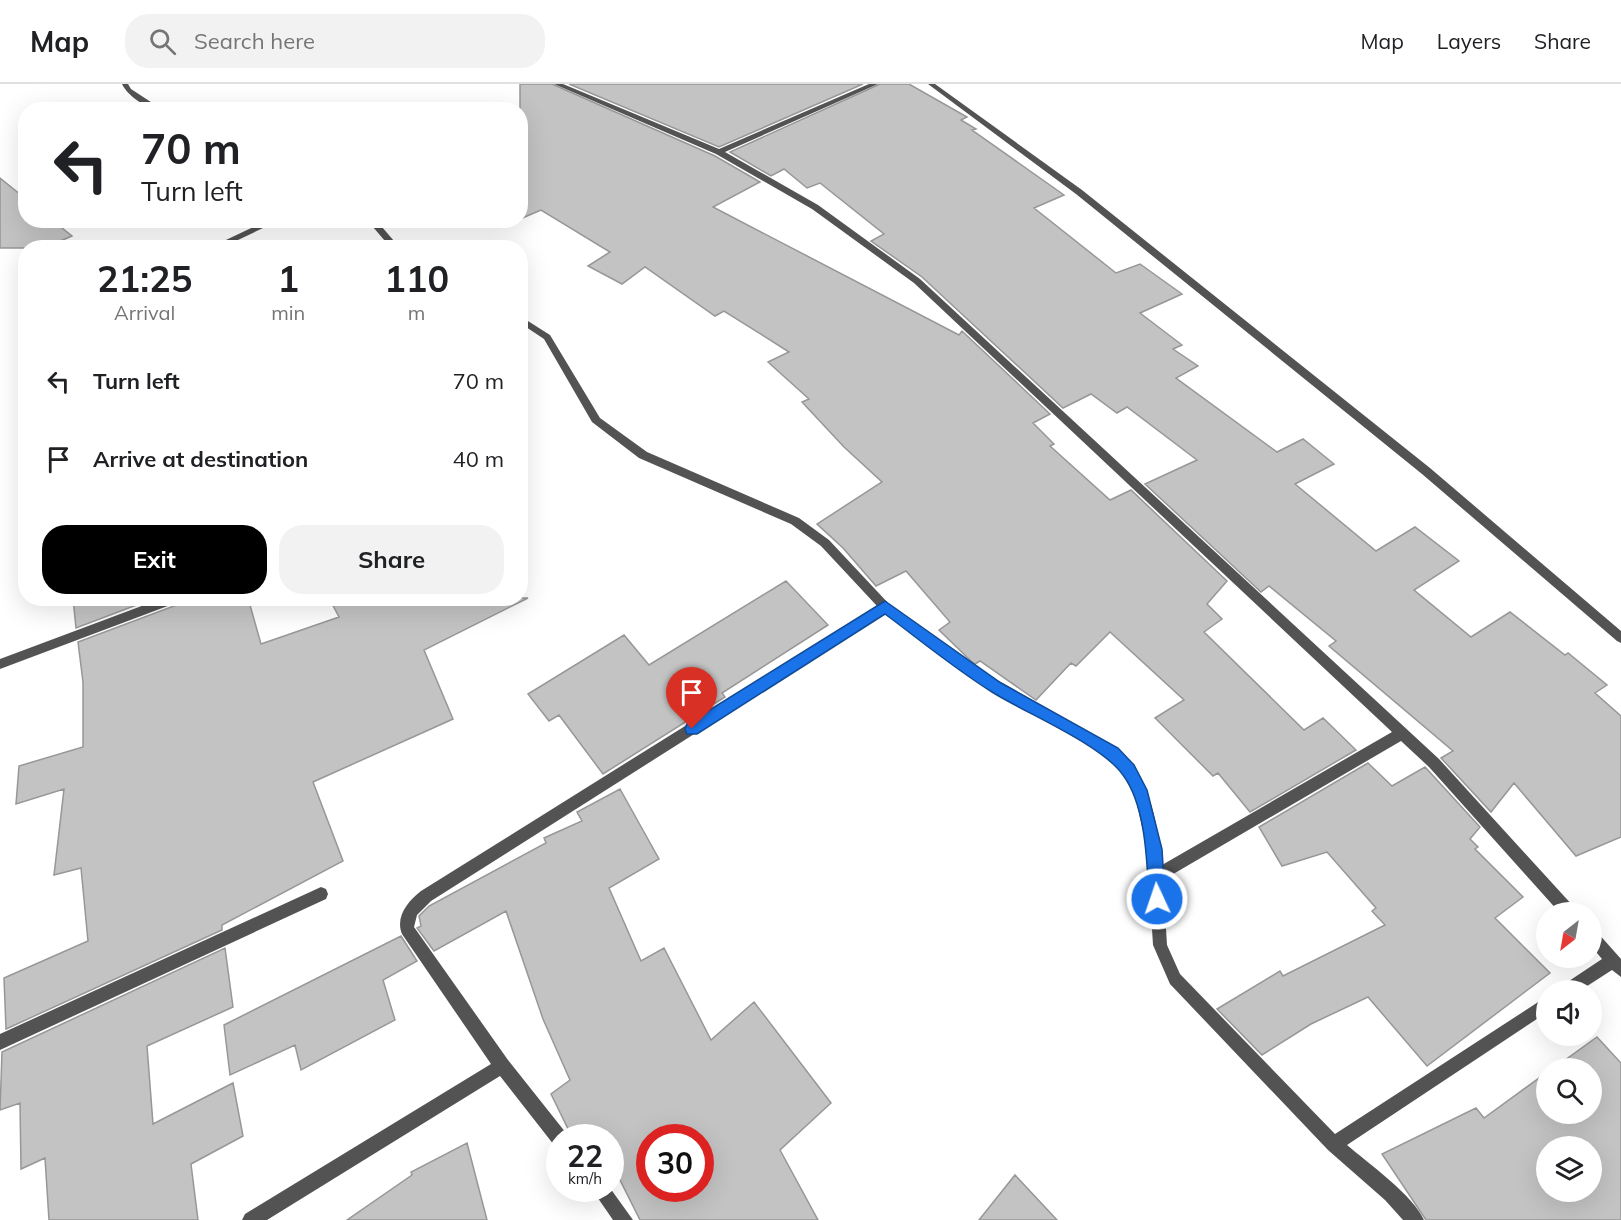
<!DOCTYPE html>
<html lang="en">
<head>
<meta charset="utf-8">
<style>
  :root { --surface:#fff; --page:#f2f2f2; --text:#202124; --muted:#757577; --line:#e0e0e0; --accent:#000 }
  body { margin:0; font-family:Mulish,sans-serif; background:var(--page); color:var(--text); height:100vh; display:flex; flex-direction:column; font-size:22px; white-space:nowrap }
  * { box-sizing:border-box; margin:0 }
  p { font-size:20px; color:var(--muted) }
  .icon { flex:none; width:33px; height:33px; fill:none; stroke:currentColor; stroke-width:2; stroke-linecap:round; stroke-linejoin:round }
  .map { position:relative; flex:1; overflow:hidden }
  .details { position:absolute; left:18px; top:156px; width:510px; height:366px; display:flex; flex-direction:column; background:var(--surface); border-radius:24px; box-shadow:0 6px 24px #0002 }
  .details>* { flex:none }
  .hud { position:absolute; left:18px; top:18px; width:510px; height:126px; border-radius:24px; box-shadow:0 6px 24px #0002; background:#fff; color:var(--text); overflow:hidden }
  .needle { width:39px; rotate:211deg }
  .tools { position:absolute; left:1536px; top:818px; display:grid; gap:12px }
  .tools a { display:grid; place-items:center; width:66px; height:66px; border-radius:50%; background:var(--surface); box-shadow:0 6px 24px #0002; font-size:30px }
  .speed { position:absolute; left:546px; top:1040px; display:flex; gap:12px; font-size:30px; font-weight:700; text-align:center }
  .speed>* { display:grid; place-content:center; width:78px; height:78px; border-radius:50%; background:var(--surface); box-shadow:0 6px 24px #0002; line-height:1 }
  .speed small { font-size:15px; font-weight:400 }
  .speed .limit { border:9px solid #d22; background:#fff; color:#111 }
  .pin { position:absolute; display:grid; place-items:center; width:51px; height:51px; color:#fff; margin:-62px -26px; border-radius:50% 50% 50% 0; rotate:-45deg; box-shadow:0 0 6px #0007 }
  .pin .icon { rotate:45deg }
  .me { position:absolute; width:66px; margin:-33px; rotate:357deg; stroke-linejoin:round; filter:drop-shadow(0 0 4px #0008) }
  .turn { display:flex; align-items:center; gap:21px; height:126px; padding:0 24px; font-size:27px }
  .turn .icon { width:78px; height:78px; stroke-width:2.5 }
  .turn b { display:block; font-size:42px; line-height:51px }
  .eta { display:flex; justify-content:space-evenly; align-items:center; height:102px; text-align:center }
  .eta b { font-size:36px; font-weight:700; line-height:42px }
  .action { display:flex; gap:12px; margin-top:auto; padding:12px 24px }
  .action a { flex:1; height:69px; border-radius:24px; background:var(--accent); color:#fff; font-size:24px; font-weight:700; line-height:69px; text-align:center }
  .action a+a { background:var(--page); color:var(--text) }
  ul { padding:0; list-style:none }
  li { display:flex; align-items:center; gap:18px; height:78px; padding:0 24px }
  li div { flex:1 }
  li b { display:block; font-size:22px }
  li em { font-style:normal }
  header { display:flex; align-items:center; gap:36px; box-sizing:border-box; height:84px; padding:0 30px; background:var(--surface); border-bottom:2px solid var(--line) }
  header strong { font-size:28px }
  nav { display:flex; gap:33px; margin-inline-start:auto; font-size:21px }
  .search { width:420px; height:54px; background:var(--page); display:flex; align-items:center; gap:15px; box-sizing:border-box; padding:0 21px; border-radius:24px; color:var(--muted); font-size:22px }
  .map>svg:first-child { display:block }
  .building { fill:#c3c3c3; stroke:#979797; stroke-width:1.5; fill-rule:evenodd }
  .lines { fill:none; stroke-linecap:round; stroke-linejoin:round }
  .street { fill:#535353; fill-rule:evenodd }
  .route { fill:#1a73e8; stroke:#114b97; stroke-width:1.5 }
</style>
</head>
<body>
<header>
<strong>Map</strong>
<div class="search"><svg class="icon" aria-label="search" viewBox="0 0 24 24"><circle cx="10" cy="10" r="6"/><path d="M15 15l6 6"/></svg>Search here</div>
<nav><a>Map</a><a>Layers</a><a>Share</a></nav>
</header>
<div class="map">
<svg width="1621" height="1136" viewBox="0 0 1621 1136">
  <rect width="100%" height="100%" fill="#fff"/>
  <path class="building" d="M520 0H552L715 72 760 98 713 123 959 251 962 247 1050 330 1033 339 1054 360 1050 362 1110 416 1131 406 1227 497 1207 520 1222 535 1204 548 1304 646 1323 634 1356 666 1250 728 1218 689 1213 692 1155 634 1184 616 1110 548 1076 582 1071 579 1036 616 980 577 975 580 971 577 939 546 950 538 906 487 876 502 843 464 817 440 882 398 844 363 802 318 809 315 768 278 789 268 724 227 715 232 645 183 622 200 588 182 610 168 541 126 520 135Z
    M569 0H863L719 63Z
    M880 0H909L967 33 961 36 976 45 972 46 1064 111 1034 124 1116 189 1140 180 1182 210 1140 229 1182 261 1173 265 1198 282 1176 294 1277 368 1303 355 1334 380 1295 400 1376 467 1415 443 1459 477 1414 506 1471 553 1510 528 1565 571 1568 569 1607 601 1595 609 1621 632V753L1576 772 1514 699 1491 728 1441 674 1453 667 1329 562 1336 557 1269 502 1261 508 1145 400 1197 376 1127 323 1117 329 1091 310 1063 324 922 193 871 157 884 150 820 99 807 104 784 85 771 92 730 68Z
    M0 94 26 115V136H52L72 152 44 164H0Z
    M786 497 828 541 722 609 725 613 603 690 559 631 549 637 528 610 624 551 649 581Z
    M73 514H155L76 544Z
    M185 514H248L261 560 339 533 329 514H528L424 566 453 635 313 698 343 777 222 841V846L6 945 4 894 88 857 81 784 54 791 64 705 16 720 19 682 83 663V598L78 558 182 519Z
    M1368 679 1392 702 1425 683 1480 743 1470 755 1478 763 1475 765 1523 813 1495 834 1550 889 1427 982 1368 913 1311 940 1262 971 1217 925 1280 887 1283 892 1385 841 1372 827 1376 824 1327 768 1282 782 1259 743Z
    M620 705 659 775 609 804 641 877 664 864 711 956 754 918 831 1019 780 1066 818 1136H640L610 1076V1053H572L551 1010 570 996 543 935 506 827 434 867 417 844 421 842 419 832 429 822 546 759 544 754 582 737 577 728ZM650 1053H700V1104H650Z
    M401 852 417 877 383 896 395 936 301 986 295 961 230 991 224 941Z
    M225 864 233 923 147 962 153 1040 233 999 243 1052 191 1080 198 1136H49L45 1074 21 1085 20 1019 0 1026 2 968Z
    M1597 953 1621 979V1136H1426L1382 1070 1476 1024 1484 1034 1546 989V1029H1592V984H1554ZM1546 1062H1592V1107H1546Z
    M467 1059 487 1136H347L412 1091 411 1088Z
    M1015 1091 1057 1136H979Z"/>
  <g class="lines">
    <path class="street" d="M122 0H128L131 5 163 26C149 26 128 13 122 0Z
      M554 0H563L719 65 869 0H878L725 68 818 121 920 195 1439 675 1574 823 1576 828H1559L1429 683 1401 657 1163 796 1167 861 1180 890 1335 1050 1546 913V929L1347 1061C1368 1079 1414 1112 1424 1136H1403L1385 1116 1328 1066 1170 900 1153 861 1147 765 1134 707 1124 690 1107 672 968 592 885 529 431 817 417 831 414 843 508 976 566 1049 567 1053H560V1063L554 1061 500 992 267 1136H242L245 1130 491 980 402 850C395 833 408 817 421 807L877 522 821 462 791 440 639 374 592 338 544 255 520 239V232L550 251 600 334 647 368 799 434 829 456 889 520 976 584 1117 664C1122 670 1128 675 1133 681 1151 705 1160 752 1162 781L1392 648 914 199 812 125 716 70Z
      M928 0H935L1082 106 1430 384 1621 547V559L1617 557 1422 390 1076 110Z
      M268 136H280L221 164H209Z
      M367 136H376L400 164H391Z
      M163 514H183L181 517 0 585V575Z
      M321 803 326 805 328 810 326 815 0 966V950Z
      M1592 846 1597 848 1621 875V893L1612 886 1581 906H1560L1563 901 1602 875 1592 863Z
      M591 1104H610L633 1136H613Z"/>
  </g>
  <path class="route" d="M885 517 1001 599 1118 664 1134 681 1147 706 1162 765 1165 815 1163 821 1157 823 1151 821 1149 815C1147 778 1146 722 1123 691 1101 660 1027 630 992 608 955 585 920 556 885 530L697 650H687L685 645 687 640Z"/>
</svg>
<div class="tools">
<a><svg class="needle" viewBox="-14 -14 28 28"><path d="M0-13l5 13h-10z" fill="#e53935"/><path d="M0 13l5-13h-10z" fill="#757577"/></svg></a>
<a><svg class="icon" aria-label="sound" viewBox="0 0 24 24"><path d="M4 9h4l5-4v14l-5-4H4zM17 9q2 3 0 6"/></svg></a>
<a><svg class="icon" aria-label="search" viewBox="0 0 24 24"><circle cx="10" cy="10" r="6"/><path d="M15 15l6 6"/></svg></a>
<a><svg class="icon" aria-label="layers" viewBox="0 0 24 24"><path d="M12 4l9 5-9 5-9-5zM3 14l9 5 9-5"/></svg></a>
</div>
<div class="speed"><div>22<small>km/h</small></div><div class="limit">30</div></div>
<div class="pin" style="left:692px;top:645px;background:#d93025"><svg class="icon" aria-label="arrive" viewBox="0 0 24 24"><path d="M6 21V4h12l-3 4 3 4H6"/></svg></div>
<svg class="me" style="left:1157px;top:815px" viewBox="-20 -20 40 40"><circle r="17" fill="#1a73e8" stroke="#fff" stroke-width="3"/><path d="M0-11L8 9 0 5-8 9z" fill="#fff"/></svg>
<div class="hud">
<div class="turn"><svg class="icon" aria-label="left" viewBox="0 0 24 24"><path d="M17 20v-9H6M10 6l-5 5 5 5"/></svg><div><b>70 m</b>Turn left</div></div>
</div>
<section class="details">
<div class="eta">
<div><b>21:25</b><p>Arrival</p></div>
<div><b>1</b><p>min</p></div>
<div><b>110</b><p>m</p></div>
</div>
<ul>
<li><svg class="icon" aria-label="left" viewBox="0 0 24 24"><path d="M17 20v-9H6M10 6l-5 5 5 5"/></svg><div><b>Turn left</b></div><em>70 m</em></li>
<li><svg class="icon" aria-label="arrive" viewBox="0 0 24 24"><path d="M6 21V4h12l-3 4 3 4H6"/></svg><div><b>Arrive at destination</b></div><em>40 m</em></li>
</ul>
<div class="action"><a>Exit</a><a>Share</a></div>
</section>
</div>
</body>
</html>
